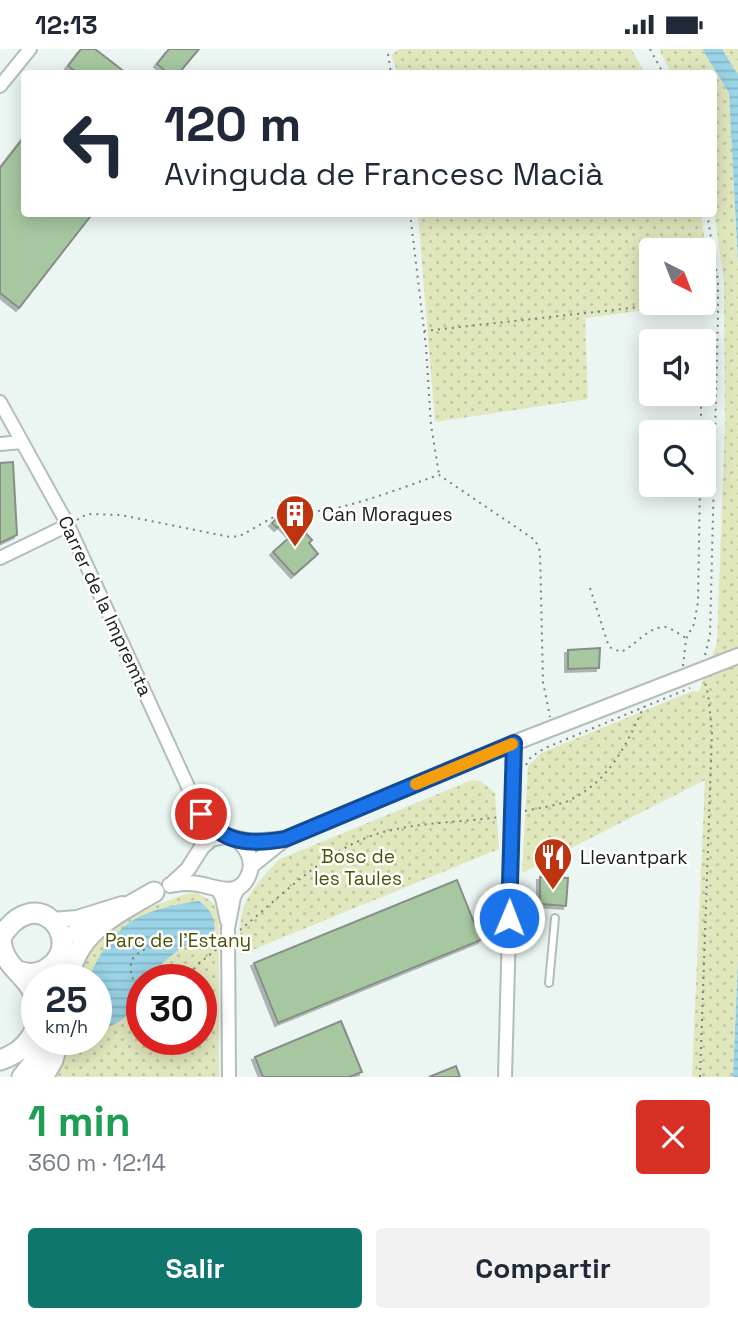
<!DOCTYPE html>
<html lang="es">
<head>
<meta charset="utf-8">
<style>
  :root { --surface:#fff; --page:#f2f2f3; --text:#1f2937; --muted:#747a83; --accent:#0f766e }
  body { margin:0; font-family:"Space Grotesk",sans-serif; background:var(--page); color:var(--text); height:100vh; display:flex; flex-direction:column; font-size:26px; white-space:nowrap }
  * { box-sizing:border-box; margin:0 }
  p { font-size:23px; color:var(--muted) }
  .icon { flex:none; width:38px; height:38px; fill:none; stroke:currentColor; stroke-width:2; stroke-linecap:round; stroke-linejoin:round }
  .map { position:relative; height:1028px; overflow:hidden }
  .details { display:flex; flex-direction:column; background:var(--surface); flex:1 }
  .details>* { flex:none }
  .banner { position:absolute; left:21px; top:21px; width:696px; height:147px; border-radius:7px; box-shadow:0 4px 18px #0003; background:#fff; color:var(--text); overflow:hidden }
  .needle { width:46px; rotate:138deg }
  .buttons { position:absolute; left:639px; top:189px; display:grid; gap:14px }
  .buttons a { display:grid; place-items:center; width:77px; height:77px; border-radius:7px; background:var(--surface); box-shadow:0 4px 18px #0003; font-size:35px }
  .speed { position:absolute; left:21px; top:915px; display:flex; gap:14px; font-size:35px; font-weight:700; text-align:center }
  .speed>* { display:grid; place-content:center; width:91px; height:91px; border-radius:50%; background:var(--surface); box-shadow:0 4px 18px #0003; line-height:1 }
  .speed small { font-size:18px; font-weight:400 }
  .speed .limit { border:10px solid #d22; background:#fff; color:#111 }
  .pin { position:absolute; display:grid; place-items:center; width:60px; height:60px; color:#fff; margin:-30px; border:4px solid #fff; border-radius:50%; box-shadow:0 2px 7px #0007 }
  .me { position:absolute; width:77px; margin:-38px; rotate:1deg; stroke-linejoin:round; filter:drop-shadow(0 0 5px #0008) }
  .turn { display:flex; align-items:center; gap:24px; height:147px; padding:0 28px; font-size:32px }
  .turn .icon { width:91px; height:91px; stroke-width:2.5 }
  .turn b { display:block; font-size:49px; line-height:60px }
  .round { display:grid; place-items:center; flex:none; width:74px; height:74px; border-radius:7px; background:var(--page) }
  .overview { display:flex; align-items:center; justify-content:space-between; height:119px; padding:0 28px }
  h1 { font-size:42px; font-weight:600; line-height:52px; color:#1e9e55 }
  .button { display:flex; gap:14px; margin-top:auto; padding:14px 28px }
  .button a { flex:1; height:80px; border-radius:7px; background:var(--accent); color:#fff; font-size:28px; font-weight:600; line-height:80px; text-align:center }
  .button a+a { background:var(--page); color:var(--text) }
  .status { display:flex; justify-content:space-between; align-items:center; height:49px; padding:0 35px; background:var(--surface); direction:ltr }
  .status svg { height:19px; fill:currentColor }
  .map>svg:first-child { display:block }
  .green { fill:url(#green-dots); fill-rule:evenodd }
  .water { fill:url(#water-rules) }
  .building { fill:#a6c7a0; stroke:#888e87; stroke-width:2; filter:url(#shadow) }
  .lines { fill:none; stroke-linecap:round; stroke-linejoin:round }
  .service-casing { stroke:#b3bdb9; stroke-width:10 }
  .minor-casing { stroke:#b3bdb9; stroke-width:16 }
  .tertiary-casing { stroke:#b3bdb9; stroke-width:18 }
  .trunk-casing { stroke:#b3bdb9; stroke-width:23 }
  .path { stroke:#7a807e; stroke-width:2; stroke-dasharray:2 5; stroke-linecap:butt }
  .service { stroke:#fff; stroke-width:6 }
  .minor { stroke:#fff; stroke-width:12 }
  .tertiary { stroke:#fff; stroke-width:14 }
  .trunk { stroke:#fff; stroke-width:19 }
  .route-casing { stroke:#114b97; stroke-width:18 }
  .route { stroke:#1a73e8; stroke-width:12 }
  .slow { stroke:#f59e0b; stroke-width:12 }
  .labels { text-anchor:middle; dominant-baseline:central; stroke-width:5; stroke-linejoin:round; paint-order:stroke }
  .poi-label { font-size:19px; fill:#1a1d1b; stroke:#fff; text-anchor:start }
  .street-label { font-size:19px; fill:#1a1d1b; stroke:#fff }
  .park-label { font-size:19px; fill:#4e5301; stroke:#fff }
</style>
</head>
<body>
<div class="status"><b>12:13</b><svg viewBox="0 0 49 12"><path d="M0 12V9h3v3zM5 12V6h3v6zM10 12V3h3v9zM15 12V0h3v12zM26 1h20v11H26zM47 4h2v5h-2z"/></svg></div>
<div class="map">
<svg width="738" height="1028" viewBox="0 0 738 1028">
  <defs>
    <pattern id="green-dots" width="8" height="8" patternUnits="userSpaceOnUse" patternTransform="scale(1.75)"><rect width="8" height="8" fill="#e1e7bd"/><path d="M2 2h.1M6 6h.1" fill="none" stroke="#c0c6a2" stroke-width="1.8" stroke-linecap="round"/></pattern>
    <pattern id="water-rules" width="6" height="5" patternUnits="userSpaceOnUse" patternTransform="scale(1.75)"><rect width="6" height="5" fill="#9ad4e6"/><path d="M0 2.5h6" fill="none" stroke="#84b6c5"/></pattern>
    <filter id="shadow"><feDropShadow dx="-3" dy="3" stdDeviation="0" flood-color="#0004"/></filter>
  </defs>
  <rect width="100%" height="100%" fill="#ebf5f1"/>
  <path class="green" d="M400 0H631L645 24H398L391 6Z
    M659 0H702L729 44 738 215V910L733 1028H692L705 731 522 824 528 717 541 704 692 642 699 643 717 594 725 377 724 232 714 163V24H671Z
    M722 0H738V26Z
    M418 165H701L713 252 704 253V201H651V254H698L585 269 588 350 435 373Z
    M472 731 482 733 495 744 499 800 240 906C240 891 239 874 243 860 246 846 269 820 280 810Z
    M197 844 211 852 219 864V1028H50L66 991 96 990V931H76C79 923 81 913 85 905 105 870 151 859 186 845ZM142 931H201V990H142Z"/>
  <path class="water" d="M702 0H722L738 26V215L729 44Z
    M199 852C211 862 216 868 214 884 188 893 164 908 148 931H142C142 952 120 985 96 976V931H88C113 873 139 861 199 852Z
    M738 910V1028H733Z"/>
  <path class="building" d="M81 0H95L126 24H78L68 17Z
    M169 0H199L179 24H168L157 15Z
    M24 88V164H93L19 259 0 244V119Z
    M13 413 17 486 0 494V414Z
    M297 463 288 470 298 482 301 479 312 491 309 494 318 505 294 526 273 503 291 487 281 476 277 479 272 474 276 470Z
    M600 599 599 619 568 620V601Z
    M540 828 568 829 566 857 540 855Z
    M457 831 481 891 278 974 254 914Z
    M341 972 362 1023 349 1028H263L255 1008Z
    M456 1017 460 1028H429Z"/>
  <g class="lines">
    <g class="service-casing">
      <path id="service" d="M549 934 555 869"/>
    </g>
    <g class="minor-casing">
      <path id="minor" d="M0 37 30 0
        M0 353 68 476 201 766 205 786 202 798
        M0 395 22 393
        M0 509 68 476
        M218 841 222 849 227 872
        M229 1028 228 879 234 848 240 836
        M505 1028 514 694"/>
    </g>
    <g class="tertiary-casing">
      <path id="tertiary" d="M251 817 282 792
        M172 835 188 820 202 798 211 790 225 787 252 793 285 790 514 694 738 607
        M170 836C179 834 189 833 198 835 217 838 241 852 250 822 253 810 247 800 239 792
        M52 871 77 869 122 855
        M62 894 78 879 92 869"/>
    </g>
    <g class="trunk-casing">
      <path id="trunk" d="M1 888C1 919 29 924 37 953
        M0 890C36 829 86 892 49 918 40 925 29 926 18 922
        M69 931C75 884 117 864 154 843
        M0 1011C18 1005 32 993 37 974
        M22 1028 38 1008 46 990
        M43 1028 53 1011 59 990"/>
    </g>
    <path class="path" d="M650 0 663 24
      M388 5 391 24
      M410 164 426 298 431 376 439 425
      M704 252 711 256 718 266
      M424 282 676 254
      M641 304 651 307
      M697 345 701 351V383
      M77 471 87 465 121 466 230 488 240 487 286 461C322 472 402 438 439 426L535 491 540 502 543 633 550 668
      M590 539 609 598 621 603C635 597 649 577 665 578 672 579 680 586 686 589
      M705 606 710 586 718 267V232L707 164
      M683 617 686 590 694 575 698 553 700 436
      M526 716 531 708 545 699 690 639
      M525 762C538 759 555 757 568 752 609 733 626 697 644 657
      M240 881C285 844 333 793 392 781 427 773 464 773 499 768
      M185 931 197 916 217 900
      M142 941 131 927V912C143 894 159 902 167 886
      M700 1028 712 683 708 645 705 634"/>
    <use href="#service" class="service"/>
    <use href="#minor" class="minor"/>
    <use href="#tertiary" class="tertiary"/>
    <use href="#trunk" class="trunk"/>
  </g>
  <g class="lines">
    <g class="route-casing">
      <path id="route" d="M201 765C224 795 250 796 285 790L514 694 509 869"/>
    </g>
    <use href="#route" class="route"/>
    <path class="slow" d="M416 735 512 695"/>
  </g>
  <defs>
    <g id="building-pin" transform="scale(2.0125)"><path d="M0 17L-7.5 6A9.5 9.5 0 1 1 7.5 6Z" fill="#be340e" stroke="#fff"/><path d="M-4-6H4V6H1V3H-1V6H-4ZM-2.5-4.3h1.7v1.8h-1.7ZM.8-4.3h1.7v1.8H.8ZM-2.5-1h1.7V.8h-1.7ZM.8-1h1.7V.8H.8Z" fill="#fff"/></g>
    <g id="restaurant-pin" transform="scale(2.0125)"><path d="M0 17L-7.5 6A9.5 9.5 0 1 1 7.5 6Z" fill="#be340e" stroke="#fff"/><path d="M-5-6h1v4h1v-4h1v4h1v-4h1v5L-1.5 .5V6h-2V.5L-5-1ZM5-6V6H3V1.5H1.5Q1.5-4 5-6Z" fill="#fff"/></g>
  </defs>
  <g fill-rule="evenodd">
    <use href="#building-pin" x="295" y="465"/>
    <use href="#restaurant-pin" x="553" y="808"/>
  </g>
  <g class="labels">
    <g class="poi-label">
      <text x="322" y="465">Can Moragues</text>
      <text x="580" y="808">Llevantpark</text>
    </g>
    <g class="street-label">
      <text transform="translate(105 557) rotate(65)">Carrer de la Impremta</text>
    </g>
    <g class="park-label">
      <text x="358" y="807">Bosc de<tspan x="358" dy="22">les Taules</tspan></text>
      <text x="178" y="891">Parc de l'Estany</text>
    </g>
  </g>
</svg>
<div class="buttons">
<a><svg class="needle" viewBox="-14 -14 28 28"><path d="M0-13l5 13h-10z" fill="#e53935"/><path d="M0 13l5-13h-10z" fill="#747a83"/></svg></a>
<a><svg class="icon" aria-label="sound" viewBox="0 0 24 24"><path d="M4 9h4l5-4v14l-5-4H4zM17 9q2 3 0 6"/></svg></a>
<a><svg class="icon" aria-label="search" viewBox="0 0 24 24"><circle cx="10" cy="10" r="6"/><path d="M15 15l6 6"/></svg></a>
</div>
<div class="speed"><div>25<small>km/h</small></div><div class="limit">30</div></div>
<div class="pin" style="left:201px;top:765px;background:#d93025"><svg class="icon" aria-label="arrive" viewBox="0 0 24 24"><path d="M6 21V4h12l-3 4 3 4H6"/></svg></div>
<svg class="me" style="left:509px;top:869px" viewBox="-20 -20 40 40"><circle r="17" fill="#1a73e8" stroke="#fff" stroke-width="3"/><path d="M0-11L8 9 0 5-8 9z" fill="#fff"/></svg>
<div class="banner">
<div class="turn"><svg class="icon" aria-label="left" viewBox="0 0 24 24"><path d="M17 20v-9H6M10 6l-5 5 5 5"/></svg><div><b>120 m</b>Avinguda de Francesc Macià</div></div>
</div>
</div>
<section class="details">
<div class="overview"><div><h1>1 min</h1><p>360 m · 12:14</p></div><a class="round" style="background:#d93025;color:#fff"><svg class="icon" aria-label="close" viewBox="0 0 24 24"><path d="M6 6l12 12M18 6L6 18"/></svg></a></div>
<div class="button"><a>Salir</a><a>Compartir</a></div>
</section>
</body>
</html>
